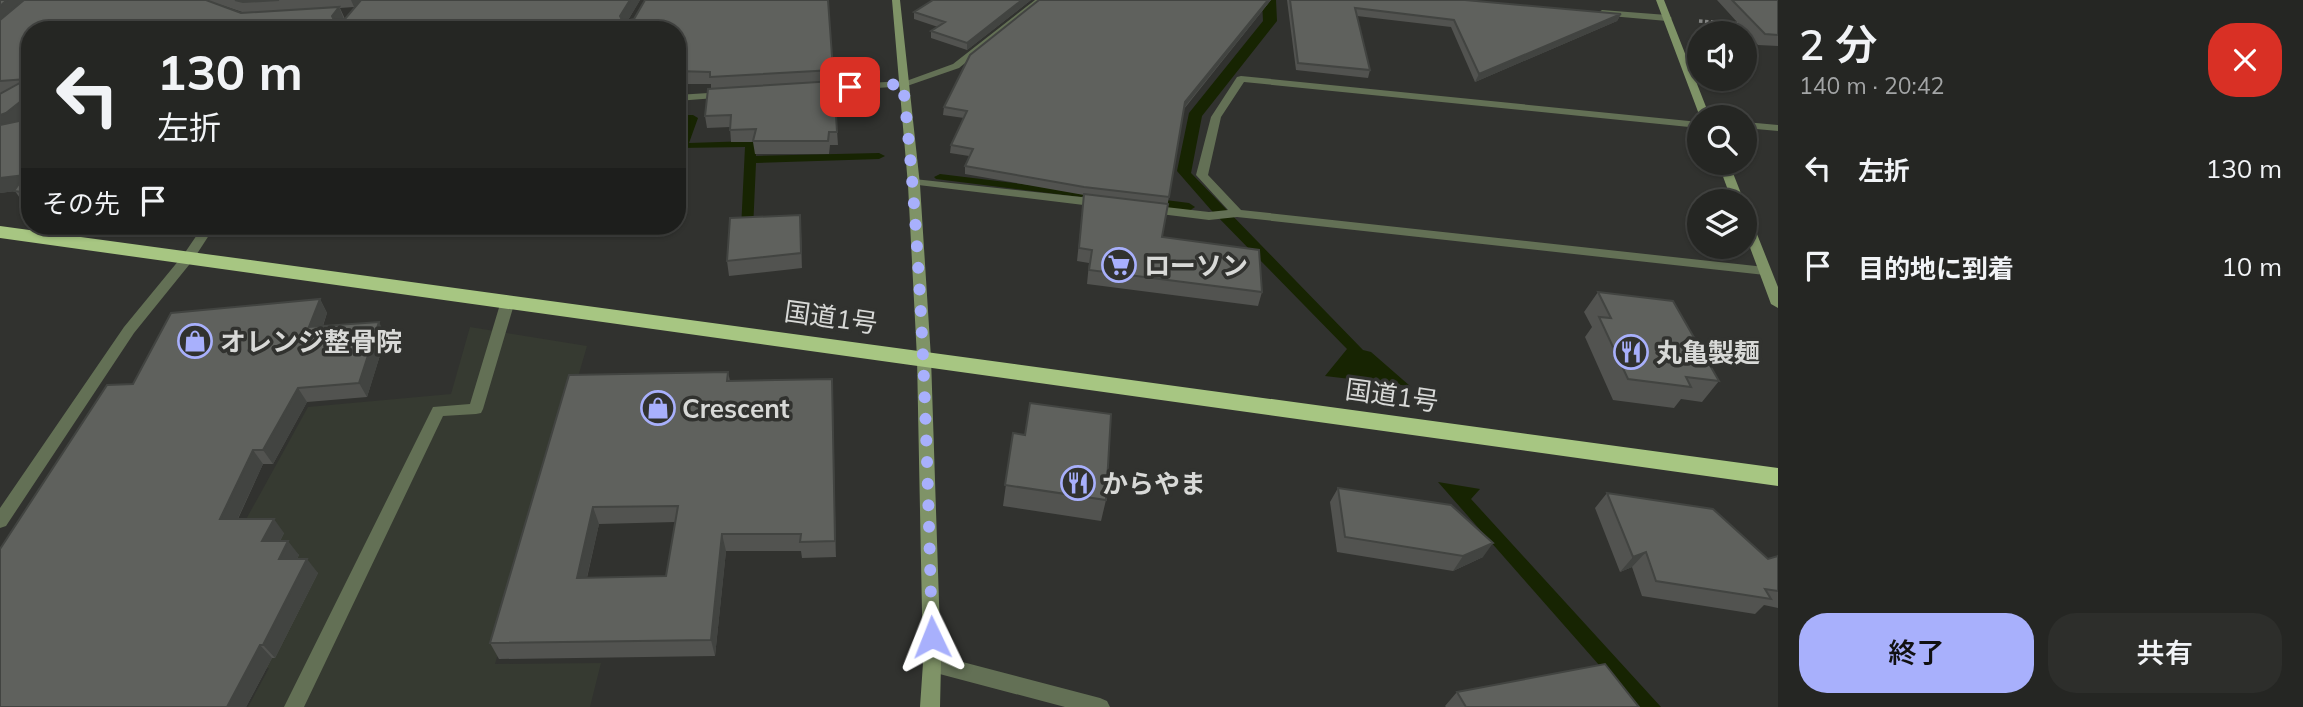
<!DOCTYPE html>
<html lang="ja">
<head>
<meta charset="utf-8">
<style>
  :root { --surface:#252623; --page:#2d2e2b; --text:#f1f3f6; --muted:#a3a5a6; --line:#424341; --accent:#a8b0fc }
  body { margin:0; font-family:Mulish,"Noto Sans JP",sans-serif; background:var(--page); color:var(--text); height:100vh; display:flex; flex-direction:column; font-size:26px; white-space:nowrap }
  * { box-sizing:border-box; margin:0 }
  p { font-size:23px; color:var(--muted) }
  .icon { flex:none; width:38px; height:38px; fill:none; stroke:currentColor; stroke-width:2; stroke-linecap:round; stroke-linejoin:round }
  .map { position:relative; flex:1; overflow:hidden }
  .panel { display:flex; flex-direction:column; background:var(--surface); width:525px }
  .panel>* { flex:none }
  .banner { position:absolute; left:21px; top:21px; width:665px; height:214px; border-radius:28px; box-shadow:0 2px 5px #0004,0 0 0 2px var(--line); background:#252623; color:var(--text); overflow:hidden }
  .controls { position:absolute; left:1687px; top:21px; display:grid; gap:14px }
  .controls a { display:grid; place-items:center; width:70px; height:70px; border-radius:50%; background:var(--surface); box-shadow:0 2px 5px #0004,0 0 0 2px var(--line); font-size:35px }
  .pin { position:absolute; display:grid; place-items:center; width:60px; height:60px; color:#fff; margin:-30px; border-radius:14px; box-shadow:0 4px 10px #0006 }
  .me { position:absolute; width:77px; margin:-38px; rotate:358deg; stroke-linejoin:round; filter:drop-shadow(0 0 5px #0008) }
  .turn { display:flex; align-items:center; gap:24px; height:147px; padding:0 21px; font-size:32px }
  .turn .icon { width:91px; height:91px; stroke-width:2.5 }
  .turn b { display:block; font-size:49px; line-height:60px }
  .then { display:flex; align-items:center; height:66px; padding:0 21px; background:#0003; gap:14px; font-size:26px }
  .round { display:grid; place-items:center; flex:none; width:74px; height:74px; border-radius:28px; background:var(--page) }
  .summary { display:flex; align-items:center; justify-content:space-between; height:119px; padding:0 21px }
  h1 { font-size:42px; font-weight:600; line-height:52px }
  .primary-button { display:flex; gap:14px; margin-top:auto; padding:14px 21px }
  .primary-button a { flex:1; height:80px; border-radius:28px; background:var(--accent); color:#111; font-size:28px; font-weight:600; line-height:80px; text-align:center }
  .primary-button a+a { background:var(--page); color:var(--text) }
  ul { padding:0; list-style:none }
  li { display:flex; align-items:center; gap:21px; height:98px; padding:0 21px }
  li div { flex:1 }
  li b { display:block; font-size:26px }
  li em { font-style:normal }
  main { display:flex; flex:1; min-height:0 }
  .map>svg:first-child { display:block }
  .built { fill:#363a31 }
  .water { fill:#172402 }
  .lines { fill:none; stroke-linecap:round; stroke-linejoin:round }
  .stream { fill:#172402; fill-rule:evenodd }
  .path { stroke:#838482; stroke-width:3.5; stroke-dasharray:3.5 2.5; stroke-linecap:butt }
  .lane { fill:#637055; fill-rule:evenodd }
  .street { fill:#637055; fill-rule:evenodd }
  .secondary { fill:#7f9367; fill-rule:evenodd }
  .highway { fill:#a7c682; fill-rule:evenodd }
  .wall { fill:#525350; fill-rule:evenodd }
  .shaded-wall { fill:#424441 }
  .building { fill:#5f615d; stroke:#424441; stroke-width:2; fill-rule:evenodd }
  .route { stroke:#a8b0fc; stroke-width:12; stroke-dasharray:0 21.6 }
  .labels { text-anchor:middle; dominant-baseline:central; stroke-width:7; stroke-linejoin:round; paint-order:stroke }
  .poi-label { font-size:26px; font-weight:bold; fill:#d8d9d7; stroke:#31322f; text-anchor:start }
  .street-label { font-size:26px; fill:#d8d9d7; stroke:#31322f }
</style>
</head>
<body>
<main>
<div class="map">
<svg width="1778" height="707" viewBox="0 0 1778 707">
  <rect width="100%" height="100%" fill="#31322f"/>
  <path class="built" d="M470 327 587 346 495 664 601 663 590 707H248L269 668H164L308 407 451 394Z"/>
  <path class="water" d="M1262 0H1276L1277 21 1202 116 1191 173 1363 350 1371 352 1410 386 1325 376 1347 349 1211 210 1177 171 1189 113 1263 21Z
    M1438 482 1480 489 1471 499 1661 707H1636Z"/>
  <g class="lines">
    <path class="stream" d="M677 115H693L698 118 689 143 751 141 756 144V156L879 153 885 156 879 159 756 163 753 229 747 233 741 229 745 147 678 148 677 144 686 121H677Z
      M940 174 1081 191 1087 194 1081 197 936 179 934 177Z
      M1150 198 1189 203 1195 207 1189 211 1146 204V200Z"/>
    <path class="path" d="M1699 21 1742 24"/>
    <path class="lane" d="M1035 0H1044L959 68 907 86 898 84 953 64Z
      M508 297 515 301 483 409 481 413 476 414 443 416 304 707H284L433 407 470 404 501 301Z"/>
    <path class="street" d="M1602 10 1667 15 1672 18 1667 21 1599 15 1598 13Z
      M1241 76 1699 122V128L1244 82 1221 117 1208 175 1241 210 1765 267 1771 271 1765 275 1237 217 1209 220 1144 212V206L1148 205 1209 212 1228 210 1196 175 1211 117 1237 77Z
      M903 81 907 82V86L817 92 812 89 817 86Z
      M724 92 728 93V97L677 101V95Z
      M1745 122 1778 125V131L1745 128Z
      M914 179 1100 199 1106 203 1100 207 910 184V180Z
      M203 226H215L193 260 134 333 6 526 0 528V508L124 327 184 254Z
      M932 654 1100 698 1107 701 1110 707H1065L932 672 925 669 923 663 925 657Z"/>
    <path class="secondary" d="M892 0H900L920 185 931 358 941 663 940 707H920L923 663 917 358 908 185Z
      M1656 0H1664L1710 117H1700Z
      M1718 163H1729L1744 201H1732Z
      M1745 215 1751 219 1778 287V308L1771 304 1745 234Z"/>
    <path class="highway" d="M0 226 1778 468V486L0 238Z"/>
  </g>
  <path class="wall" d="M0 0H361L354 7 340 8 345 19 361 0H640L624 27V30H30V205L24 204 15 191 0 193ZM218 4 245 13H241Z
    M828 0 838 145H830L829 154H755L753 142H731L730 127 707 128 705 116 711 89V84H677V30Z
    M933 0H1031L967 50 931 38V31L938 27 914 19V12Z
    M1039 0H1271L1184 109 1162 237 1262 292 1258 306 1087 284 1089 263 1077 261 1084 195 965 174V166L969 156 950 153 951 145 964 118 943 115 944 107Z
    M1287 0H1465L1621 14 1617 21 1475 82 1451 27 1357 16 1370 70 1368 78 1296 70Z
    M1717 0H1778V46L1758 45Z
    M263 226H321L316 234Z
    M539 226H582L578 231Z
    M801 230 802 268 729 276 727 261Z
    M1598 292 1719 381 1702 402 1681 399 1674 408 1613 400 1585 337 1592 327 1584 312Z
    M320 299 327 313 323 326 386 336 367 397 307 402 273 464H263L238 519 284 533 280 541 299 555 297 559 318 573 275 658H272L246 707 133 384Z
    M728 372 730 381 832 379 836 557 802 558 801 551H726L715 656 499 659 490 643 569 375ZM675 522 666 576 587 578 599 524Z
    M1013 433 1025 435 1106 500 1101 521 1003 506Z
    M1338 488 1483 557 1453 571 1337 552 1330 502Z
    M1607 493 1768 559 1778 556V608L1764 605 1755 614 1642 596 1632 567 1620 572 1595 508Z
    M1457 692 1639 707H1446L1445 706Z"/>
  <path class="shaded-wall" d="M7 0H29L0 25V6Z
    M351 0H361L354 7Z
    M630 0H640L624 27 620 16Z
    M1022 0H1031L967 50V43Z
    M1268 0H1271L1183 109 1185 102Z
    M339 7 344 19 337 28 332 16Z
    M1621 14 1617 21 1475 82 1479 74Z
    M523 20 525 30H521L520 23Z
    M21 101 30 114 15 126 0 130V115Z
    M25 175 14 191H15L0 193V178Z
    M800 215 801 230 802 268 801 253Z
    M312 226H321L316 234Z
    M320 299 327 313 317 342 309 327Z
    M379 322 386 336 367 397 359 383Z
    M832 379 833 396 836 557 835 541Z
    M298 388 307 402 273 464 263 450Z
    M253 450 263 464 231 533 220 519Z
    M593 507 599 524 583 594 577 578Z
    M274 519 284 533 273 555 262 541Z
    M722 534 726 551 715 656 711 640Z
    M288 541 299 555 289 573 279 559Z
    M1493 543 1483 557 1453 571 1463 556Z
    M1646 552 1632 567 1620 572 1633 557Z
    M307 559 318 573 275 658 263 645Z
    M260 645 272 658 246 707H227Z"/>
  <path class="building" d="M0 0H7L0 6Z
    M24 0H206L241 13 339 7 332 16 334 20 345 19 361 0H630L620 16 622 20H523L520 23 476 21V30H30V193L14 191 25 175 0 178V125L24 120 21 101 6 113 0 115V94L27 79 0 81V20Z
    M235 0H279L243 2Z
    M645 0H828L833 70 710 77V72L677 71V30H625L629 20 634 19Z
    M933 0H1022L967 43 931 31 945 22 914 12Z
    M1039 0H1268L1185 102 1169 197 1084 187 965 166 973 149 951 145 967 111 944 107 970 55Z
    M1290 0H1465L1621 14 1479 74 1454 20 1355 8 1370 70 1298 63Z
    M1732 0H1778V35L1765 34Z
    M834 81 837 132H829L828 141H753L756 129 730 130 731 115 705 116 708 89Z
    M1084 194 1168 204 1162 237 1259 250 1262 292 1089 270 1092 250 1079 248Z
    M800 215 801 253 727 261 730 218Z
    M1598 292 1673 301 1719 381 1686 377 1691 387 1628 379 1599 317 1611 318Z
    M320 299 309 327 379 322 359 383 298 388 263 450H253L220 519H274L262 541H288L279 559H307L263 645H260L227 707H0V549L107 385 133 384 171 313Z
    M728 372 727 381 832 379 835 541 800 542 801 534H722L711 640 490 643 569 375ZM678 506 666 576 577 578 593 507Z
    M1030 403 1111 414 1106 500 1005 485 1013 433 1025 435Z
    M1338 488 1451 505 1493 543 1463 556 1345 537Z
    M1607 493 1713 509 1768 559 1778 556V591L1765 589 1771 599 1656 581 1646 552 1633 557Z
    M1605 664 1639 707H1466L1457 692Z"/>
  <g class="lines">
    <path class="route" d="M850 87 903 84C923 268 927 452 932 637"/>
  </g>
  <defs>
    <g id="supermarket-ring" transform="scale(1.75)"><circle r="9.5" fill="#31322f" stroke="#a8b0fc" stroke-width="1.5"/><path d="M-6-5.5h2.5l.6 2H6L4.5 2H-2.5L-4.4-4H-6ZM-1.5 3.2a1.3 1.3 0 1 0 .1 0ZM3 3.2a1.3 1.3 0 1 0 .1 0Z" fill="#a8b0fc"/></g>
    <g id="shop-ring" transform="scale(1.75)"><circle r="9.5" fill="#31322f" stroke="#a8b0fc" stroke-width="1.5"/><path d="M-5-2.5h2.3a2.7 3.5 0 0 1 5.4 0H5L5.5 6h-11ZM-1.5-2.5h3a1.5 2.3 0 0 0-3 0Z" fill="#a8b0fc"/></g>
    <g id="restaurant-ring" transform="scale(1.75)"><circle r="9.5" fill="#31322f" stroke="#a8b0fc" stroke-width="1.5"/><path d="M-5-6h1v4h1v-4h1v4h1v-4h1v5L-1.5 .5V6h-2V.5L-5-1ZM5-6V6H3V1.5H1.5Q1.5-4 5-6Z" fill="#a8b0fc"/></g>
  </defs>
  <g fill-rule="evenodd">
    <use href="#supermarket-ring" x="1119" y="265"/>
    <use href="#shop-ring" x="195" y="341"/>
    <use href="#restaurant-ring" x="1631" y="352"/>
    <use href="#shop-ring" x="658" y="408"/>
    <use href="#restaurant-ring" x="1078" y="483"/>
  </g>
  <g class="labels">
    <g class="poi-label">
      <text x="1144" y="265">ローソン</text>
      <text x="220" y="341">オレンジ整骨院</text>
      <text x="1656" y="352">丸亀製麺</text>
      <text x="682" y="408">Crescent</text>
      <text x="1102" y="483">からやま</text>
    </g>
    <g class="street-label">
      <text transform="translate(831 317) rotate(8)">国道1号</text>
      <text transform="translate(1392 395) rotate(8)">国道1号</text>
    </g>
  </g>
</svg>
<div class="controls">
<a><svg class="icon" aria-label="sound" viewBox="0 0 24 24"><path d="M4 9h4l5-4v14l-5-4H4zM17 9q2 3 0 6"/></svg></a>
<a><svg class="icon" aria-label="search" viewBox="0 0 24 24"><circle cx="10" cy="10" r="6"/><path d="M15 15l6 6"/></svg></a>
<a><svg class="icon" aria-label="layers" viewBox="0 0 24 24"><path d="M12 4l9 5-9 5-9-5zM3 14l9 5 9-5"/></svg></a>
</div>
<div class="pin" style="left:850px;top:87px;background:#d93025"><svg class="icon" aria-label="arrive" viewBox="0 0 24 24"><path d="M6 21V4h12l-3 4 3 4H6"/></svg></div>
<svg class="me" style="left:932px;top:637px" viewBox="-20 -20 40 40"><path d="M0-17L14 15 0 8-14 15z" fill="#a8b0fc" stroke="#fff" stroke-width="4"/></svg>
<div class="banner">
<div class="turn"><svg class="icon" aria-label="left" viewBox="0 0 24 24"><path d="M17 20v-9H6M10 6l-5 5 5 5"/></svg><div><b>130 m</b>左折</div></div>
<div class="then">その先<svg class="icon" aria-label="arrive" viewBox="0 0 24 24"><path d="M6 21V4h12l-3 4 3 4H6"/></svg></div>
</div>
</div>
<section class="panel">
<div class="summary"><div><h1>2 分</h1><p>140 m · 20:42</p></div><a class="round" style="background:#d93025;color:#fff"><svg class="icon" aria-label="close" viewBox="0 0 24 24"><path d="M6 6l12 12M18 6L6 18"/></svg></a></div>
<ul>
<li><svg class="icon" aria-label="left" viewBox="0 0 24 24"><path d="M17 20v-9H6M10 6l-5 5 5 5"/></svg><div><b>左折</b></div><em>130 m</em></li>
<li><svg class="icon" aria-label="arrive" viewBox="0 0 24 24"><path d="M6 21V4h12l-3 4 3 4H6"/></svg><div><b>目的地に到着</b></div><em>10 m</em></li>
</ul>
<div class="primary-button"><a>終了</a><a>共有</a></div>
</section>
</main>
</body>
</html>
